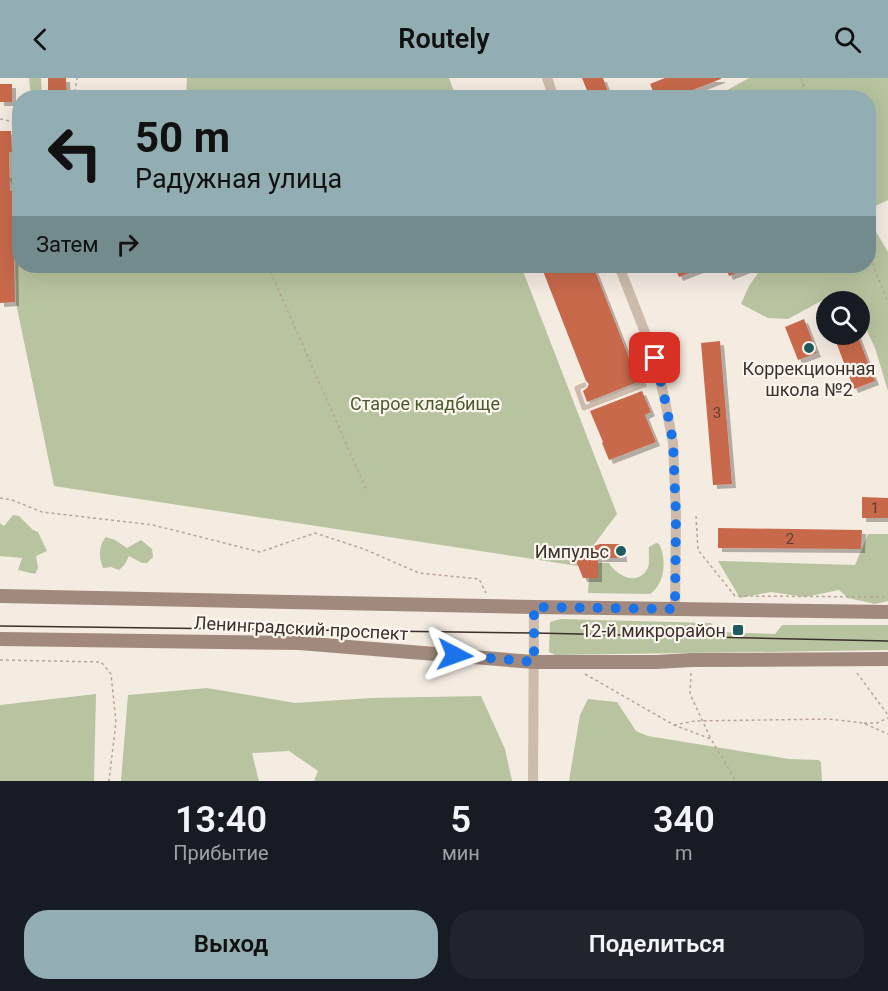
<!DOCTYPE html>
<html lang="ru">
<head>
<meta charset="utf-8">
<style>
  :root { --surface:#171b24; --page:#20242c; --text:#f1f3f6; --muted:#9ea1a6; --accent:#92aeb2 }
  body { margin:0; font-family:Roboto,sans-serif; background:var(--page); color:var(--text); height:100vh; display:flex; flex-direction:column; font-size:22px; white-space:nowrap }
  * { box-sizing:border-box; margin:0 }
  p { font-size:20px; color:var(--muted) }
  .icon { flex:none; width:33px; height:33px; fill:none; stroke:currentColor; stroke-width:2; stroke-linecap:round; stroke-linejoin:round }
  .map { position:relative; height:703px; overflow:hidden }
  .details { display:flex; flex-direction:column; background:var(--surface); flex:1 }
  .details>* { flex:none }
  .guide { position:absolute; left:12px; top:12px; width:864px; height:183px; border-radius:24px; box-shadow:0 6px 24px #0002; background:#92aeb2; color:#111; overflow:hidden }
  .fabs { position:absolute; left:816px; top:213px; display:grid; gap:12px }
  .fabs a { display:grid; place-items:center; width:54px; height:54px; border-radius:50%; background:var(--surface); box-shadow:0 6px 24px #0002; font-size:30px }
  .pin { position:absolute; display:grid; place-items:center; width:51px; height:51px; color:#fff; margin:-26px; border-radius:12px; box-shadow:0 3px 9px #0006 }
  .me { position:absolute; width:66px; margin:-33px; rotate:94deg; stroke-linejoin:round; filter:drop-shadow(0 0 4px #0008) }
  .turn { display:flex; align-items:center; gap:21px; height:126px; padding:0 24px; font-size:27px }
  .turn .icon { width:78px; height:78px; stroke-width:2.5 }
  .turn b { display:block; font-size:42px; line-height:51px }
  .then { display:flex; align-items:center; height:57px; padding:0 24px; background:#0003; gap:12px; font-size:22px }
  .eta { display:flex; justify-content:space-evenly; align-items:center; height:102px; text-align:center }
  .eta b { font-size:36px; font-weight:600; line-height:42px }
  .action { display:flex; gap:12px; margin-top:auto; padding:12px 24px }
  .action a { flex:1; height:69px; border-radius:24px; background:var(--accent); color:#111; font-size:24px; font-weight:600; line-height:69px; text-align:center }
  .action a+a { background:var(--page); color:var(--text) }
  header { display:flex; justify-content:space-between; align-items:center; height:78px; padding:0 24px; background:var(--accent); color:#111; font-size:27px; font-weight:600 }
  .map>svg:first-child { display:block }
  .green { fill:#b8c4a0 }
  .building { fill:#c8694b; filter:url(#shadow) }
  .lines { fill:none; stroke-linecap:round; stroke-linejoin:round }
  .path { stroke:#b9a596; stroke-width:1.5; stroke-dasharray:3 3; stroke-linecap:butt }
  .service { stroke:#cdbbac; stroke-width:5 }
  .minor { stroke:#cdbbac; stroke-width:10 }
  .secondary { stroke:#a18a7d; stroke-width:14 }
  .tram { stroke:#3b302b; stroke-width:1.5 }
  .route { stroke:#1a73e8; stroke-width:10; stroke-dasharray:0 18 }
  .poi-dot { fill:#1f5a5e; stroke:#fbf5ee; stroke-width:2 }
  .labels { text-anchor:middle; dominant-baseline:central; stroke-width:4.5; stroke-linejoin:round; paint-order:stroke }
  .number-label { font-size:15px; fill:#5e3e33 }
  .poi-label { font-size:18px; fill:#3b302b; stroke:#fbf5ee; text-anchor:end }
  .park-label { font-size:18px; fill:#4a5a2e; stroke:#fbf5ee }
  .street-label { font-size:18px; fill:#3b302b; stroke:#fbf5ee }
</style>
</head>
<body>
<header><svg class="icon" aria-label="back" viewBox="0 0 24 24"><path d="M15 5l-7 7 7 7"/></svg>Routely<svg class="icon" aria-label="search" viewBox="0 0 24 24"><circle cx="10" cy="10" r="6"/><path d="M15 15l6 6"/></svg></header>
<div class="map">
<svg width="888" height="703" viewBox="0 0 888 703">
  <defs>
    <filter id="shadow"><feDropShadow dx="4" dy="4" stdDeviation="0" flood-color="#0004"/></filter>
  </defs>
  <rect width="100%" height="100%" fill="#f4ebe1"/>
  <path class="green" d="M29 0H41L42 19H31Z
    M187 0H449L456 19H186Z
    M749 0H888V122L869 131 868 20 715 19Z
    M113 13 138 18 134 20 83 19 87 15Z
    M9 100 19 101 20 188H521L617 436 578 488 54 408 16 225 14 111Z
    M869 142 888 174V313L875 270 860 238V224L852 223 847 213 823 222 788 241 768 240 741 226 749 208 763 188H868Z
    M13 437 19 438 33 452 38 454 47 473 36 478 38 490 35 496 18 492 22 480 0 478V445L4 448Z
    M868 456H888V523L875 526 848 520 839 512 805 519 771 514 740 520 718 483 855 487Z
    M106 459 115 462 127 470 141 462 152 471 153 479 147 485H142L129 478 125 486 119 492 111 489 103 490C99 480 98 468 106 459Z
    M656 465 659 466C667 481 665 506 650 516L588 515 590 485H609C616 497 636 508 646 493 651 487 648 477 649 469Z
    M561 541 711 545 717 554 775 556 782 547H888V572L555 577 549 574 550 544Z
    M207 610 295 625 371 620 481 618 505 671 512 703H314L318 693 289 673 252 675 259 703H121L128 617Z
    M96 616 94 703H0V627Z
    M588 621 617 624 636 653 648 658 789 681 819 682 821 685 822 703H569L580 637Z"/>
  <path class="building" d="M48 0H66L67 20H48Z
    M582 0H603L610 20H590Z
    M665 0H721V1L672 20H656L650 6Z
    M0 6H12V24H0Z
    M0 53H11L12 74H9L10 113 13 112 15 224 0 225Z
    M541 188H593L633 290 635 291 634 295 638 304 587 324 583 313 587 310 589 306 586 303Z
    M674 188H707L679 199Z
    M725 188H754L729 198Z
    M804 241 817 275 798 282 785 249Z
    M833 256H857L875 303 854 311Z
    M720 263 732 406 713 407 701 265Z
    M642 313 651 334 645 337 656 364 609 382 602 365 603 364 590 333Z
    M862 419 888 420V440H862Z
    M718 450 862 452 861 471 718 470Z
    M600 466H622L623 480H598V500H583L573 475Z"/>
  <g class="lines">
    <path class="path" d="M801 0 808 20
      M74 20 77 0
      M0 41 20 45
      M868 174 888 224
      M268 188 366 411
      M0 420 12 422 42 434 153 447 260 474 315 455 364 471 419 495 479 501 486 515
      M696 438 698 472 735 518 888 519
      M0 582 101 584 111 596 116 644 109 703
      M691 595 690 616 711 661
      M857 595 888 637
      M585 596 674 647 711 661 736 703
      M864 645H877L888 640
      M674 647 695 643 829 641 863 645 888 656"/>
    <path class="service" d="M584 307 577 310 584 330 644 307 639 293"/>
    <path class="minor" d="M547 0 554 20
      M619 188 655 280 665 323 673 365 676 438 675 531
      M533 703 534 529"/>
    <path class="secondary" d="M0 518 534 529 888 534
      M0 561 299 565 534 584H656L692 582 888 581"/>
    <path class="tram" d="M0 548 535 555 888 563"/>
  </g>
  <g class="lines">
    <path class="route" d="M455 577 534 584V529L675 531 676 438 673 364 665 322 655 280"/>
  </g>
  <g class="poi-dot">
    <circle cx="809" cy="270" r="6"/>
    <circle cx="621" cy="473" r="6"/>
    <rect x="732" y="546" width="12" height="12" rx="3"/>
  </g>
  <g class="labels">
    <g class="number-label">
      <text x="717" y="335">3</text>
      <text x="875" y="430">1</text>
      <text x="790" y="461">2</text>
    </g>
    <g class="poi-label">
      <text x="809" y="290" text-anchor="middle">Коррекционная<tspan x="809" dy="21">школа №2</tspan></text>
      <text x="609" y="473">Импульс</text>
      <text x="726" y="552">12-й микрорайон</text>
    </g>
    <g class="park-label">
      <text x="425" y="325">Старое кладбище</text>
    </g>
    <g class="street-label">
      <text transform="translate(301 550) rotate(3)">Ленинградский проспект</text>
    </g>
  </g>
</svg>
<div class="fabs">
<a><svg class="icon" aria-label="search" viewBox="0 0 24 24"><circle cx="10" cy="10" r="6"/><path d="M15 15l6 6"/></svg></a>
</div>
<div class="pin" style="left:655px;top:280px;background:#d93025"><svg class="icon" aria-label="arrive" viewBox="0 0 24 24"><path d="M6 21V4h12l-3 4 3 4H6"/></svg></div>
<svg class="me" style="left:455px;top:577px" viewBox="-20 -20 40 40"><path d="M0-17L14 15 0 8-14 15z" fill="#1a73e8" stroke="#fff" stroke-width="4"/></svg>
<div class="guide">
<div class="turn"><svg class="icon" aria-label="left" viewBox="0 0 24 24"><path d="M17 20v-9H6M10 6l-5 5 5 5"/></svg><div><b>50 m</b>Радужная улица</div></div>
<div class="then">Затем<svg class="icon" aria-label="right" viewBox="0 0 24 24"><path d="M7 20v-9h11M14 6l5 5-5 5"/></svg></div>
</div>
</div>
<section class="details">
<div class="eta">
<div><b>13:40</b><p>Прибытие</p></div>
<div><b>5</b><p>мин</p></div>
<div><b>340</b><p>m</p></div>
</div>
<div class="action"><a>Выход</a><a>Поделиться</a></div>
</section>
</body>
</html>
